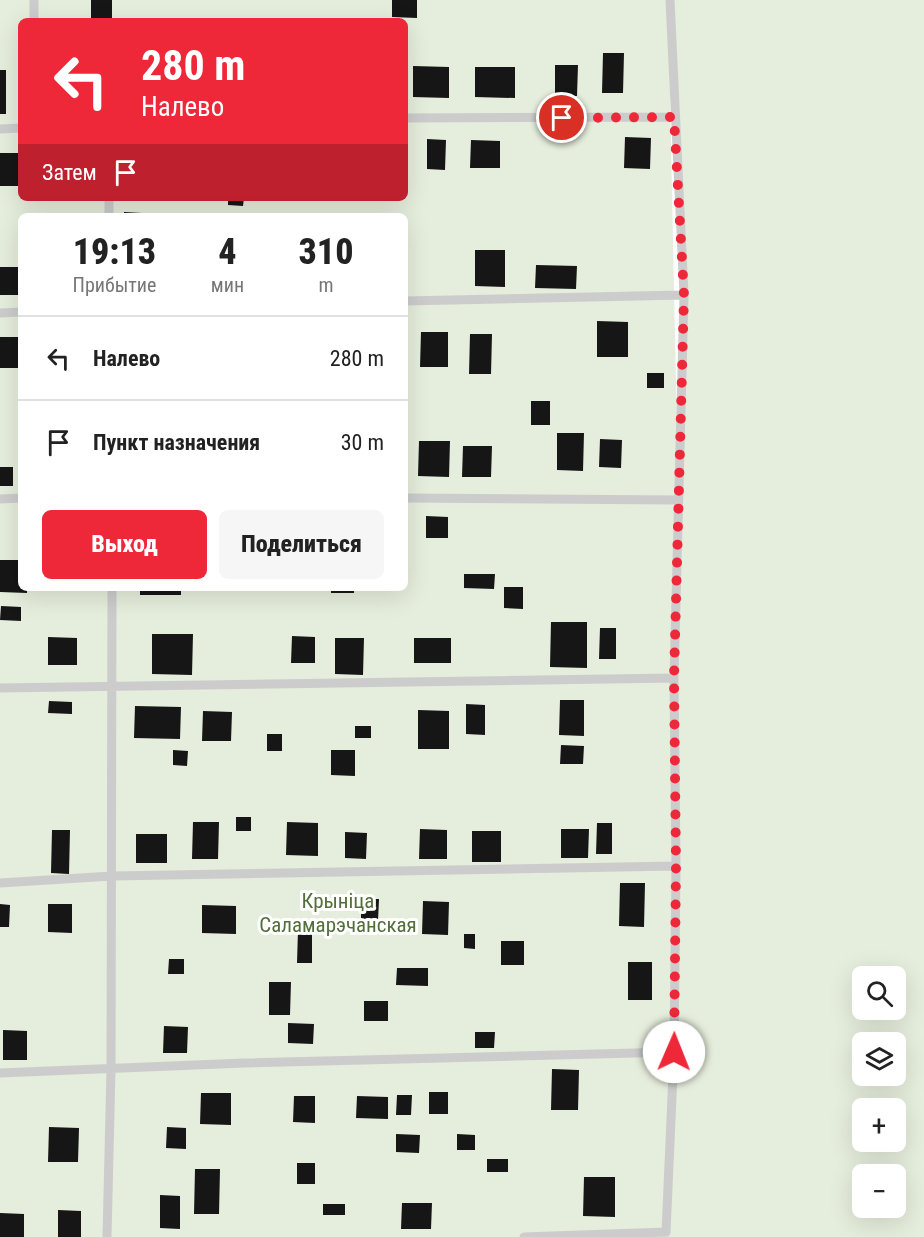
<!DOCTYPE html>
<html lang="ru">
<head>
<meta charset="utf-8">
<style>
  :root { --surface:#fff; --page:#f6f6f6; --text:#222; --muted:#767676; --line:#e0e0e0; --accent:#ef2839 }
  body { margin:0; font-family:"Roboto Condensed",sans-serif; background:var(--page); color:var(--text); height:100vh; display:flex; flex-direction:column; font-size:22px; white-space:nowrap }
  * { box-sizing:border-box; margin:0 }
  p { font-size:20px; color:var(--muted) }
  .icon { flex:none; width:33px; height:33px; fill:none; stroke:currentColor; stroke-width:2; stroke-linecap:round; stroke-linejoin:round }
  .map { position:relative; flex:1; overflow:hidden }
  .side { position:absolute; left:18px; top:213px; width:390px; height:378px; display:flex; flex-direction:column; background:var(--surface); border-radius:9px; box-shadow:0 6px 24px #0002 }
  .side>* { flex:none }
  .hud { position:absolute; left:18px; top:18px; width:390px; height:183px; border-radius:9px; box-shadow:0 6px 24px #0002; background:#ef2839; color:#fff; overflow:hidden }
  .buttons { position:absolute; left:852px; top:966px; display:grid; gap:12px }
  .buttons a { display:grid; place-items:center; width:54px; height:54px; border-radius:9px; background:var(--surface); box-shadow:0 6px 24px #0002; font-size:30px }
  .pin { position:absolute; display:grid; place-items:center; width:51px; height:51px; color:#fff; margin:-26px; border:3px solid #fff; border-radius:50%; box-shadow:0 2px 6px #0007 }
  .me { position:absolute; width:66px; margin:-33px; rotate:1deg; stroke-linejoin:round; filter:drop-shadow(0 0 4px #0008) }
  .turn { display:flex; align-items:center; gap:21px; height:126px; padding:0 24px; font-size:27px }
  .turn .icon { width:78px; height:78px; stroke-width:2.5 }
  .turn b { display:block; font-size:42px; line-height:51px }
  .then { display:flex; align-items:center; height:57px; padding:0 24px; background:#0003; gap:12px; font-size:22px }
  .eta { display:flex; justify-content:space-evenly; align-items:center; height:102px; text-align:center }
  .eta b { font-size:36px; font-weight:800; line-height:42px }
  .cta { display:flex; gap:12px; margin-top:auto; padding:12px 24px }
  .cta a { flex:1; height:69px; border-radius:9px; background:var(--accent); color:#fff; font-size:24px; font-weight:800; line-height:69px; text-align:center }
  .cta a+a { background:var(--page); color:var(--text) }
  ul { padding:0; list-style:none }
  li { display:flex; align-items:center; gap:18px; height:84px; padding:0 24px; border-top:2px solid var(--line) }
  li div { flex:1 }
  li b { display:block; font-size:22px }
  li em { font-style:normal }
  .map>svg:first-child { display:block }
  .green { fill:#e5eddc; fill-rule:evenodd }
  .building { fill:#161616 }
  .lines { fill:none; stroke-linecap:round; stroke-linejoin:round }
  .service { stroke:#ccc; stroke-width:9 }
  .route { stroke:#ef2839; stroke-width:10; stroke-dasharray:0 18 }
  .labels { text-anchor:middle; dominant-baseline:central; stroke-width:6; stroke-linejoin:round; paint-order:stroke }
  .park-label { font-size:21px; fill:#526e3a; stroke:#fff }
</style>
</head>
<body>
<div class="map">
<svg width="924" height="1237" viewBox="0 0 924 1237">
  <rect width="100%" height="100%" fill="#fff"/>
  <path class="green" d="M0 0H668L678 481 684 295 670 0H924V1237H0ZM21 21H405V198H21ZM21 216H405V588H21ZM862 976H896V1010H862ZM862 1042H896V1076H862ZM862 1108H896V1142H862ZM862 1174H896V1208H862Z"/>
  <path class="building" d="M91 0H112V21H91Z
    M392 0H417V18L392 17Z
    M603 53H624L623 93H602Z
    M555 65H578L577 96H555Z
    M413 66 449 67V98L413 97Z
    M475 67H515V98L475 97Z
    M0 70H6V114H0Z
    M625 137 651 138 650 169 624 168Z
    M427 139 446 140 445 170 427 169Z
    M471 140 500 141V168H470Z
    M0 153H21V186H0Z
    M228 198H244L243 206 228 205Z
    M124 212 142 213V216H124Z
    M475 250H505V287L475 286Z
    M536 265 577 266 576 289 535 288Z
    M0 267H21V295H0Z
    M597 321 628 322V357H597Z
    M421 332H448V367H420Z
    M470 334H492L491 374H469Z
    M0 337H21V368H0Z
    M647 373H664V388H647Z
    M531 401H550V425H531Z
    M557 433H584L583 471 557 470Z
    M600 439 622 440 621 468 599 467Z
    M419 441H450L449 477 418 476Z
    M463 446H492L491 477H462Z
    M0 467H13V486H0Z
    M426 516 448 517V538H426Z
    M0 560H21V588H27V593L0 592Z
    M464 574H495L494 589 464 588Z
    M504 587H523V609L504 608Z
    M140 588H181V595H140Z
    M331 588H354V593H331Z
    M1 606 21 607V621L0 620Z
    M551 622H587V668L550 667Z
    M600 628H616V659H599Z
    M152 634H193L192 675 152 674Z
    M292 636 315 637V663H291Z
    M48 637 77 638V665H48Z
    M335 638H364L363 675 335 674Z
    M414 638H451V663H414Z
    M560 700H584V736L559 735Z
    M49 701 72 702V714L48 713Z
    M466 704 485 705V735L466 734Z
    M135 706 181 707 180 739 134 738Z
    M418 710 449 711V749H418Z
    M203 711 232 712 231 741H202Z
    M355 726H371V738H355Z
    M267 734H282V751H267Z
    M561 745 584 746 583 764H560Z
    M173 750 188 751 187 766 173 765Z
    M331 750H355V776L331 775Z
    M236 817H251V831H236Z
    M193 822H219L218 859H192Z
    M287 822 318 823V856L286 855Z
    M597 823H612V854H596Z
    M420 829 447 830V859H419Z
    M561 829H589L588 858H561Z
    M52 830H70L69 874 51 873Z
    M472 831H501V862H472Z
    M345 832 367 833 366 859 345 858Z
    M136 834H167V863H136Z
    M620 883H645L644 927 619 926Z
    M361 899H379L378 921 361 920Z
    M423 901 449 902 448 935 422 934Z
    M0 904 10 905 9 927H0Z
    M48 904H72V933L48 932Z
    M202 905 236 906V934L202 933Z
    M298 930H312V963H297Z
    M464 934H475V949L464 948Z
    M501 941H524V965H501Z
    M169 959H184V974H168Z
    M628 962H652V1000H628Z
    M397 968H428V986L396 985Z
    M269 982H291L290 1015H269Z
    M364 1001H388V1021H364Z
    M288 1023 314 1024 313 1044 288 1043Z
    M164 1026 188 1027 187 1053H163Z
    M3 1030 27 1031V1060H3Z
    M475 1032H495L494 1048H475Z
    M552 1069 579 1070 578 1110H551Z
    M429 1092H448V1114H429Z
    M201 1093H231V1125L200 1124Z
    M397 1095H412L411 1115H396Z
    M294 1096H315V1123L293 1122Z
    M357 1096 388 1097V1119L356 1118Z
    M49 1127 79 1128 78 1162H48Z
    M167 1127 186 1128V1149L166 1148Z
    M396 1134 420 1135 419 1153 396 1152Z
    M457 1134 475 1135V1150H457Z
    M487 1159H508V1172H487Z
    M297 1163H315V1184H297Z
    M195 1169H220L219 1214H194Z
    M584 1177H615V1217L583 1216Z
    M160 1195 180 1196V1229L160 1228Z
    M402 1203H432L431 1229H401Z
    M323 1204H345V1215H323Z
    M58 1210 81 1211V1237H58Z
    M0 1213 24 1214V1237H0Z"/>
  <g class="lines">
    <path class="service" d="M34 21V0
      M405 118 674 117
      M0 129 21 128
      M109 198V216
      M405 301 684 295
      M0 313 21 312
      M405 498 678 500
      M0 499 21 498
      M0 688 674 678
      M0 883 112 876 676 866
      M0 1073 244 1063 674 1052
      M107 1237 111 1069 112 588
      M524 1237 666 1232 674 1052 676 866 674 678 684 295 670 0"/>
  </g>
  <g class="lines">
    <path class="route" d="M562 118 674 117 684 295 674 678 676 866 674 1052"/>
  </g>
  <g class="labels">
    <g class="park-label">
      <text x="338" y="901">Крыніца<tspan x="338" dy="24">Саламарэчанская</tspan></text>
    </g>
  </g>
</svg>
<div class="buttons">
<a><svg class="icon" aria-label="search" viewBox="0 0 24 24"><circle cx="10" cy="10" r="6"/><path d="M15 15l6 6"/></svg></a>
<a><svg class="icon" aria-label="layers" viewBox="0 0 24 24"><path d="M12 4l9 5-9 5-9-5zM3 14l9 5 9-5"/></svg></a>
<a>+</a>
<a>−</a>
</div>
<div class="pin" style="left:562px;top:118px;background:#d93025"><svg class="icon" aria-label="arrive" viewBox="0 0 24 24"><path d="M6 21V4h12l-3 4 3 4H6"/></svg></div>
<svg class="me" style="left:674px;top:1052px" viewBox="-20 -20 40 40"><circle r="19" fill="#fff"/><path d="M0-13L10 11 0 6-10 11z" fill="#ef2839"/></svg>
<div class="hud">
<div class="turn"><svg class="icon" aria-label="left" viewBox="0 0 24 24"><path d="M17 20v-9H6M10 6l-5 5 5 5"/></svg><div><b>280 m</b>Налево</div></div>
<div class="then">Затем<svg class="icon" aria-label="arrive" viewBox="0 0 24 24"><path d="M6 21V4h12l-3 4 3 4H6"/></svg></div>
</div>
<section class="side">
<div class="eta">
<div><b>19:13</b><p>Прибытие</p></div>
<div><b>4</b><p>мин</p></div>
<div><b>310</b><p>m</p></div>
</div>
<ul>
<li><svg class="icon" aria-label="left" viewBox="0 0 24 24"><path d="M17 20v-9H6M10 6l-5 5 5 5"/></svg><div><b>Налево</b></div><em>280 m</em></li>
<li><svg class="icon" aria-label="arrive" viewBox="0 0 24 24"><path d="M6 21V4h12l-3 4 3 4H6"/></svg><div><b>Пункт назначения</b></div><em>30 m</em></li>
</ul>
<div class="cta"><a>Выход</a><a>Поделиться</a></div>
</section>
</div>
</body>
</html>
